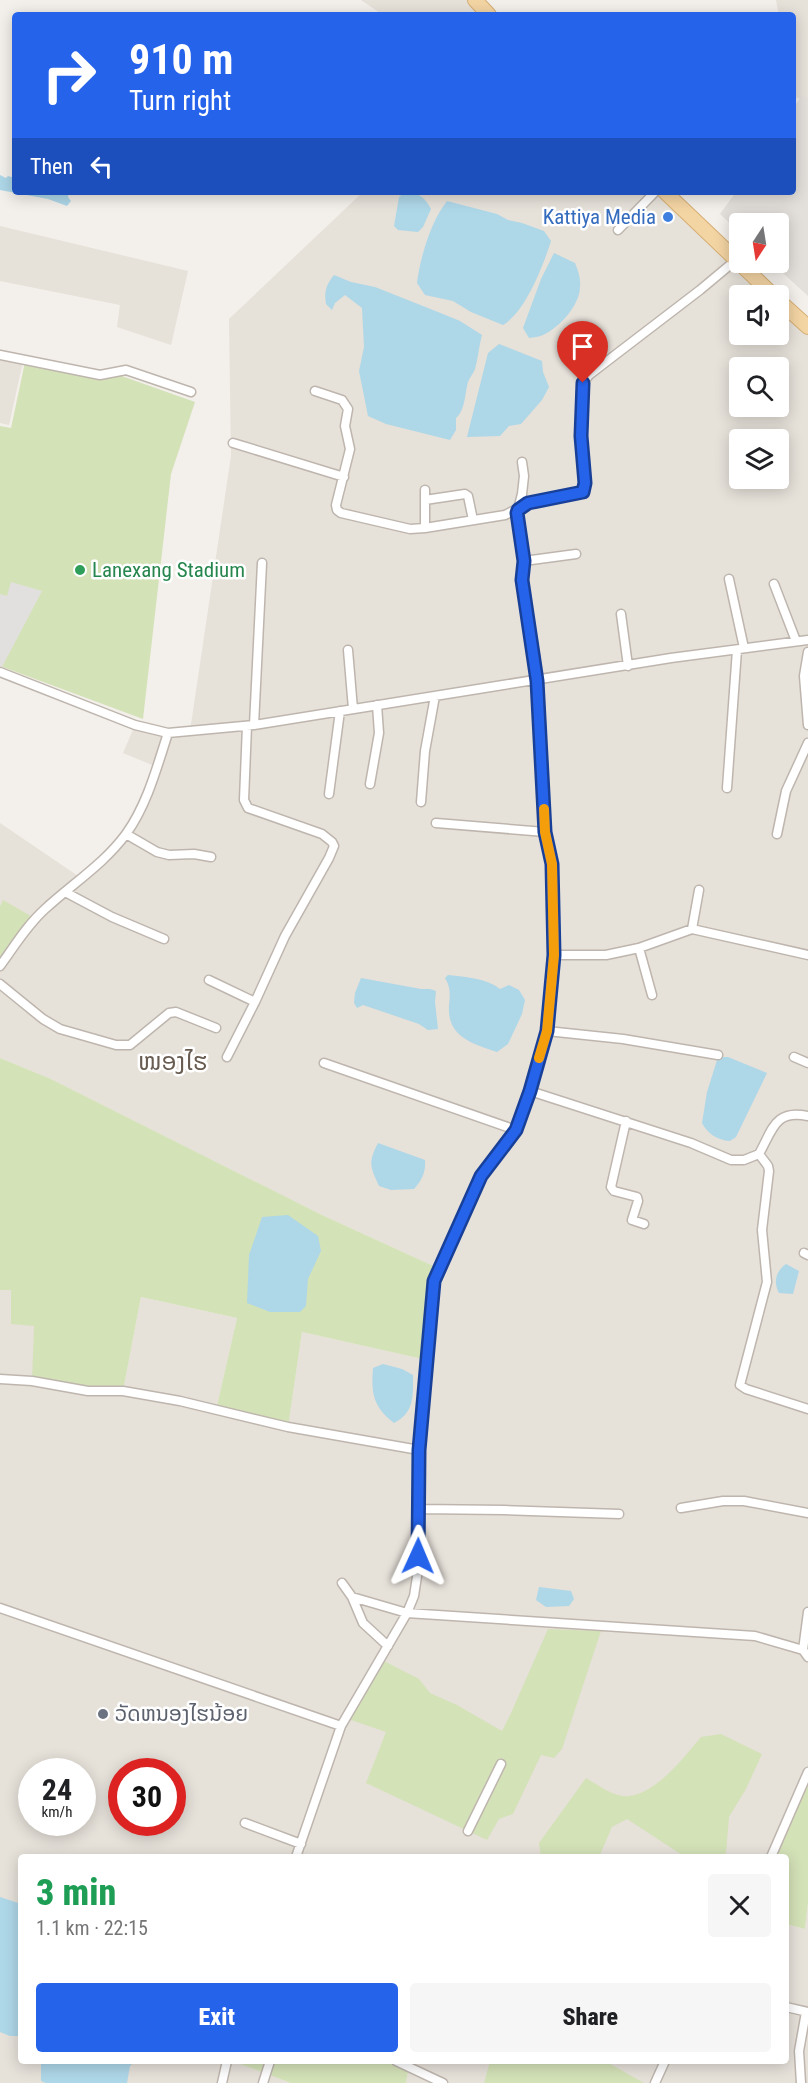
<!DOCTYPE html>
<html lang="en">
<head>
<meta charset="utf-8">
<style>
  :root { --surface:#fff; --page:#f6f6f6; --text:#202124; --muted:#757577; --accent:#2563eb }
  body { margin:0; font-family:"Roboto Condensed","Noto Sans Lao",sans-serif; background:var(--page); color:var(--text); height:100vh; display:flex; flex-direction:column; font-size:22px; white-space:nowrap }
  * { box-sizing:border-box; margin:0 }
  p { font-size:20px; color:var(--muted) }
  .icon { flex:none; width:33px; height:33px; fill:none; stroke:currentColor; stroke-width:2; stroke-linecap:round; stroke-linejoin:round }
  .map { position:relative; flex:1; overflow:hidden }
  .side { position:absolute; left:18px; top:1854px; width:771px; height:210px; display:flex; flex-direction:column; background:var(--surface); border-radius:6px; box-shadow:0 3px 15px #0003 }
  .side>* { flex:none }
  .hud { position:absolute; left:12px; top:12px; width:784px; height:183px; border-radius:6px; box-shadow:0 3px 15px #0003; background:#2563eb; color:#fff; overflow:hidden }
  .needle { width:39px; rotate:192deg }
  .controls { position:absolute; left:729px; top:213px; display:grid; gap:12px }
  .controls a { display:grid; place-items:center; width:60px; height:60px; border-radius:6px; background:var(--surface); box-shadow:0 3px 15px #0003; font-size:30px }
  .speed { position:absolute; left:18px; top:1758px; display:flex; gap:12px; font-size:30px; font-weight:700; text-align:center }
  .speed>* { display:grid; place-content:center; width:78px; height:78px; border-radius:50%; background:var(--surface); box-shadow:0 3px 15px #0003; line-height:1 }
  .speed small { font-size:15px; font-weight:400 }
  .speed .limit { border:9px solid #d22; background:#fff; color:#111 }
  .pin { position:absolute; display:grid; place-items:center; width:51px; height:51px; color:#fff; margin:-62px -26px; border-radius:50% 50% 50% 0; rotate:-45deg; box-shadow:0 0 6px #0007 }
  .pin .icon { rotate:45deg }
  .me { position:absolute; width:66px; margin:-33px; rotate:1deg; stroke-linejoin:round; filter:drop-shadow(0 0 4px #0008) }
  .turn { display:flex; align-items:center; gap:21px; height:126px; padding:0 18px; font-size:27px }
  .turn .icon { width:78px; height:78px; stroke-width:2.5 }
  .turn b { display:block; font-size:42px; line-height:51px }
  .then { display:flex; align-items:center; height:57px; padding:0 18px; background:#0003; gap:12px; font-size:22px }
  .round { display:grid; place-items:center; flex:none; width:63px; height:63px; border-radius:6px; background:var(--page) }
  .summary { display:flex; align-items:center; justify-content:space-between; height:102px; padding:0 18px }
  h1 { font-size:36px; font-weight:800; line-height:45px; color:#1e9e55 }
  .action { display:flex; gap:12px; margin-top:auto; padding:12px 18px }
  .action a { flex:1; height:69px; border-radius:6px; background:var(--accent); color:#fff; font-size:24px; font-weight:800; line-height:69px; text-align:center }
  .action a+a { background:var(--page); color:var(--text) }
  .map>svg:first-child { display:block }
  .residential { fill:#e6e1d9; fill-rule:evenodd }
  .industrial { fill:#e3dfdb }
  .green { fill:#d4e2b8 }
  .parking { fill:#e2e0de }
  .water { fill:#aed7e8 }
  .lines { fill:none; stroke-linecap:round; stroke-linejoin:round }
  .street-casing { stroke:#beb6ae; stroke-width:11 }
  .primary-casing { stroke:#d6af75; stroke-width:16 }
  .street { stroke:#fff; stroke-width:8 }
  .primary { stroke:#f3d4a3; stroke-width:14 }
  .route-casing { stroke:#184099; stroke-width:15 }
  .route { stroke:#2563eb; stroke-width:10 }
  .slow { stroke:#f59e0b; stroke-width:10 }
  .shop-dot { fill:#3f7fe0; stroke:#fff; stroke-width:2 }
  .leisure-dot { fill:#2e9e5b; stroke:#fff; stroke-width:2 }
  .worship-dot { fill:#6b7280; stroke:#fff; stroke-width:2 }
  .labels { text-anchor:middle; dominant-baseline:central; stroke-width:5; stroke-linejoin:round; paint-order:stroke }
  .shop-label { font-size:21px; fill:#366cbe; stroke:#fff; text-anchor:end }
  .leisure-label { font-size:21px; fill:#27864d; stroke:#fff; text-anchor:start }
  .worship-label { font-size:21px; fill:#5b616d; stroke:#fff; text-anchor:start }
  .quarter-label { font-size:24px; fill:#685c51; stroke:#fff }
</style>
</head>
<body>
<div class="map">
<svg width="808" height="2083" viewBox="0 0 808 2083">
  <rect width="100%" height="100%" fill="#f3efea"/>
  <path class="residential" d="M361 0H476L491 15H383Z
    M776 0H808V101L794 97V15H779Z
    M363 192H666L774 295 740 296V334H778L779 299 808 327V1787L803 1785 771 1857H21V2061H232L291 2083H0V1290H11L34 1326 123 1391 141 1297 237 1318 216 1410 288 1426 302 1332 427 1360 440 1269 322 1215 51 1079 0 1058V968L3 900 0 906V823L81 878 127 834 157 767 123 753 135 725 169 731H190L231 456 229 319ZM740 368H778V406H740ZM740 440H778V478H740ZM32 1772H82V1822H32ZM122 1772H172V1822H122Z
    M0 226 188 271 171 345 117 327 120 305 0 281Z
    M0 351 24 357 9 425 0 423Z
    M808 1903V2083H406L409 2067 396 2061H786V1924L805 1929Z"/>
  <path class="industrial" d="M802 95 808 100V296L772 263 778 262V224H740L739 232 720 214 736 192H794V107Z"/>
  <path class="green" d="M25 362 107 379 116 374 195 402 171 474 143 719 0 666V426L11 428Z
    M3 900 36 919 0 968V906Z
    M0 1058 51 1079 322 1215 440 1269 427 1360 302 1332 288 1427 216 1410 237 1318 141 1297 123 1391 32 1381 34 1326 11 1324V1290H0Z
    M548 1629 601 1631 562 1749 554 1758 541 1755 513 1814 499 1819 487 1840 366 1783 386 1732 345 1718 380 1659 419 1679 430 1693 457 1705 502 1731 511 1713Z
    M721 1734 762 1754 746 1789 729 1817 726 1853 721 1857H685L627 1819 612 1827 599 1857H541L539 1843 586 1778C598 1785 615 1798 629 1796 657 1793 684 1757 701 1737Z
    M802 1785 808 1787V1903L805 1929 786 1924V1857H771Z
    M232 2061H396L409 2067 406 2083H291Z
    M490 2061H605L644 2083H484Z"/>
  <path class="parking" d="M11 582 42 591 2 667 0 666V594L7 596Z"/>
  <path class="water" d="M0 175 6 178 8 176 15 178V192H69L68 197 71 201 67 206 48 199 0 190Z
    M405 192C419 192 425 198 431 209L423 227 418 232 398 230 394 226 399 197Z
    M447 201 497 214 508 220 522 223 544 231 551 241C543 266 526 311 503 325L471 312 453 301 425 295 417 283C420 258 431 221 447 201Z
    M554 253 575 263C578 271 581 278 580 287 580 305 559 328 543 335 539 337 533 337 529 338L523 328 541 279Z
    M334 275 351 282 375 287 438 312 460 321 482 335C479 346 478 359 475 369 473 374 470 377 468 382 465 393 465 411 456 418V430L450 440 386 424 368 416 359 371 364 347 362 308 345 295 335 303 332 310 326 304C324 292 326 285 334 275Z
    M499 344 542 361 543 372 549 387 542 400 521 424 509 426 500 436 467 437 488 353Z
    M448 975C466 977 486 978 500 989L509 985 519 990 525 1000 522 1014 508 1044 497 1052C473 1044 447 1037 449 1006 450 996 451 987 445 978Z
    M361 978 421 989H430L436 991 435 1002 438 1029 428 1030 419 1024 363 1005 357 1008 354 1003 355 993Z
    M718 1057H728L767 1073 736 1137 730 1141C717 1140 708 1134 702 1123L707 1092Z
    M378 1143 425 1160C426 1172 422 1180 414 1189L391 1190 379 1186C370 1166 368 1163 378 1143Z
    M288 1215 318 1236 321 1251 308 1279 306 1306 300 1312H270L247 1303 249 1255 262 1217Z
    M786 1264 799 1271 793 1294 779 1293C773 1282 776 1271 786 1264Z
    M383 1364 402 1369 413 1375C413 1394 415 1413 394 1423 373 1407 371 1393 373 1368Z
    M539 1587 571 1591 574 1599 569 1606 546 1607 536 1600Z
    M0 1897 21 1904V2036H10L0 2032Z
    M41 2061H135L130 2066 127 2083H46L41 2081Z"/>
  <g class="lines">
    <g class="street-casing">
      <path id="street" d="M618 230 655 192
        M0 355 100 375 126 370 191 392
        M315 391 342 400 348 409 345 426 350 449 336 505 337 510 341 513 410 529 425 528 505 515 528 503 580 493 585 488 581 436V392L583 383 589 375 700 290 736 260
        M233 443 344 477
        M425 490V528
        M425 500 465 494 468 496 473 520
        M524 561 576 554
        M729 579 744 648
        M774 584 796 641
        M621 614 628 666
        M348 650 353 709
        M808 652 804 676 808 725
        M0 672 135 725 168 733 254 725 671 658 808 640
        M254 725 262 563
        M370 784 379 733 377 705
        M727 788 737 650
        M329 794 340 711
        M421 802 425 751 435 696
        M436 823 545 832
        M126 834 157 852 169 855 194 854 211 857
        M777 834 786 791 808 743
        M65 892 112 917 164 939
        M692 929 699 890
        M639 948 652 995
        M554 955H606L639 948 692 929 808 955
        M0 966C14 947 27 925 45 909 72 884 104 864 126 834 147 805 157 767 168 733
        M209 980 255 1002
        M0 984 43 1019 60 1029 116 1045H130L169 1013 176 1012 216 1028
        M547 1031 623 1039 718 1055
        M227 1057 255 1002 285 936 329 858 334 846 332 842 322 834 248 808 244 800 247 726
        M794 1057 808 1063
        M324 1063 516 1130
        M530 1091 691 1143 731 1160H744L759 1154C773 1129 775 1109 808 1116
        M626 1121 611 1187 614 1191 637 1197 638 1201 632 1220 644 1224
        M759 1154 768 1166 769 1171 762 1230 767 1282 740 1385 746 1389 808 1409
        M804 1253 808 1255
        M0 1379 32 1381 88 1391H123L180 1401 288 1427 419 1450
        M681 1508 723 1501H744L808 1513
        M418 1509 504 1510 619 1514
        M342 1583 352 1597 407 1613 755 1636 803 1650 808 1657
        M352 1597 363 1623 388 1646
        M0 1608 341 1726
        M803 1650 808 1612
        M245 1823 301 1844
        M468 1831 501 1764
        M296 1857 341 1726 407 1613 414 1596 418 1570 419 1450 434 1281 481 1176 516 1130 530 1091 547 1031 554 955 551 864 545 832 535 656 522 580 524 561 517 513 522 494 524 476 522 462
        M771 1857 808 1772
        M786 2007 808 2012
        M396 2061 443 2083
        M222 2083 227 2061
        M263 2083 270 2061
        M655 2083 665 2061
        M801 2083 799 2051 806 2012"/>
    </g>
    <g class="primary-casing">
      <path id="primary" d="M475 0 489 15
        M665 192 774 296
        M778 300 808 327"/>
    </g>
    <use href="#street" class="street"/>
    <use href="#primary" class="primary"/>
  </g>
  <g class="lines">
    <g class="route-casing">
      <path id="route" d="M418 1556 419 1450 434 1281 481 1176 516 1130 530 1091 547 1031 554 955 552 864 545 832 537 681 522 580 524 561 517 513 518 510 528 503 583 492 585 483 581 436 583 383"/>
    </g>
    <use href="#route" class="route"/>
    <path class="slow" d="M539 1058 547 1031 554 955 552 864 545 832 544 809"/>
  </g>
  <circle class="shop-dot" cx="668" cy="217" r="6"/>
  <circle class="leisure-dot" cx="80" cy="570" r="6"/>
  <circle class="worship-dot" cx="103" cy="1714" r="6"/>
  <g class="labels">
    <g class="shop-label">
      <text x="656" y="217">Kattiya Media</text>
    </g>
    <g class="leisure-label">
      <text x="92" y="570">Lanexang Stadium</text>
    </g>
    <g class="worship-label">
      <text x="115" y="1714">ວັດຫນອງໄຮນ້ອຍ</text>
    </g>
    <g class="quarter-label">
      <text x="173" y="1062">ໜອງໄຮ</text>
    </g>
  </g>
</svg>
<div class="controls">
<a><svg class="needle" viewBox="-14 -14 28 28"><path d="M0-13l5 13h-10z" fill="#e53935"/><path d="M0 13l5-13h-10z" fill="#757577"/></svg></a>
<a><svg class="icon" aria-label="sound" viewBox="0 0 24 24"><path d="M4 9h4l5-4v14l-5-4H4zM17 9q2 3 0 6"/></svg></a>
<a><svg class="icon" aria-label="search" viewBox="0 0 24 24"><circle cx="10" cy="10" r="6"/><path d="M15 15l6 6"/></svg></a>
<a><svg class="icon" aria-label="layers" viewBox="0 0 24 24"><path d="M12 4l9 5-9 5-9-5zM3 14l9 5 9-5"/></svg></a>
</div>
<div class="speed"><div>24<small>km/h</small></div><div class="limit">30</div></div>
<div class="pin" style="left:583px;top:383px;background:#d93025"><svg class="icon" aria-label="arrive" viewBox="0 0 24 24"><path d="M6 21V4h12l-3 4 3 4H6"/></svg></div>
<svg class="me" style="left:418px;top:1556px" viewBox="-20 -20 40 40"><path d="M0-17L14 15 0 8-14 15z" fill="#2563eb" stroke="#fff" stroke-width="4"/></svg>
<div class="hud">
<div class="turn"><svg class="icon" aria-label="right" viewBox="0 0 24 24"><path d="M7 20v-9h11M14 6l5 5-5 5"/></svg><div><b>910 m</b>Turn right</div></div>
<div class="then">Then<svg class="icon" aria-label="left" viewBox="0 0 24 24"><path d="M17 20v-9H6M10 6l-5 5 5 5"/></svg></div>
</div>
<section class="side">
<div class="summary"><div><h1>3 min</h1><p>1.1 km · 22:15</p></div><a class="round"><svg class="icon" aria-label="close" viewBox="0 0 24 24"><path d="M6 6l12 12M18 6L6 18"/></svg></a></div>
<div class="action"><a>Exit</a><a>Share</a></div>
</section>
</div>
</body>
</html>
